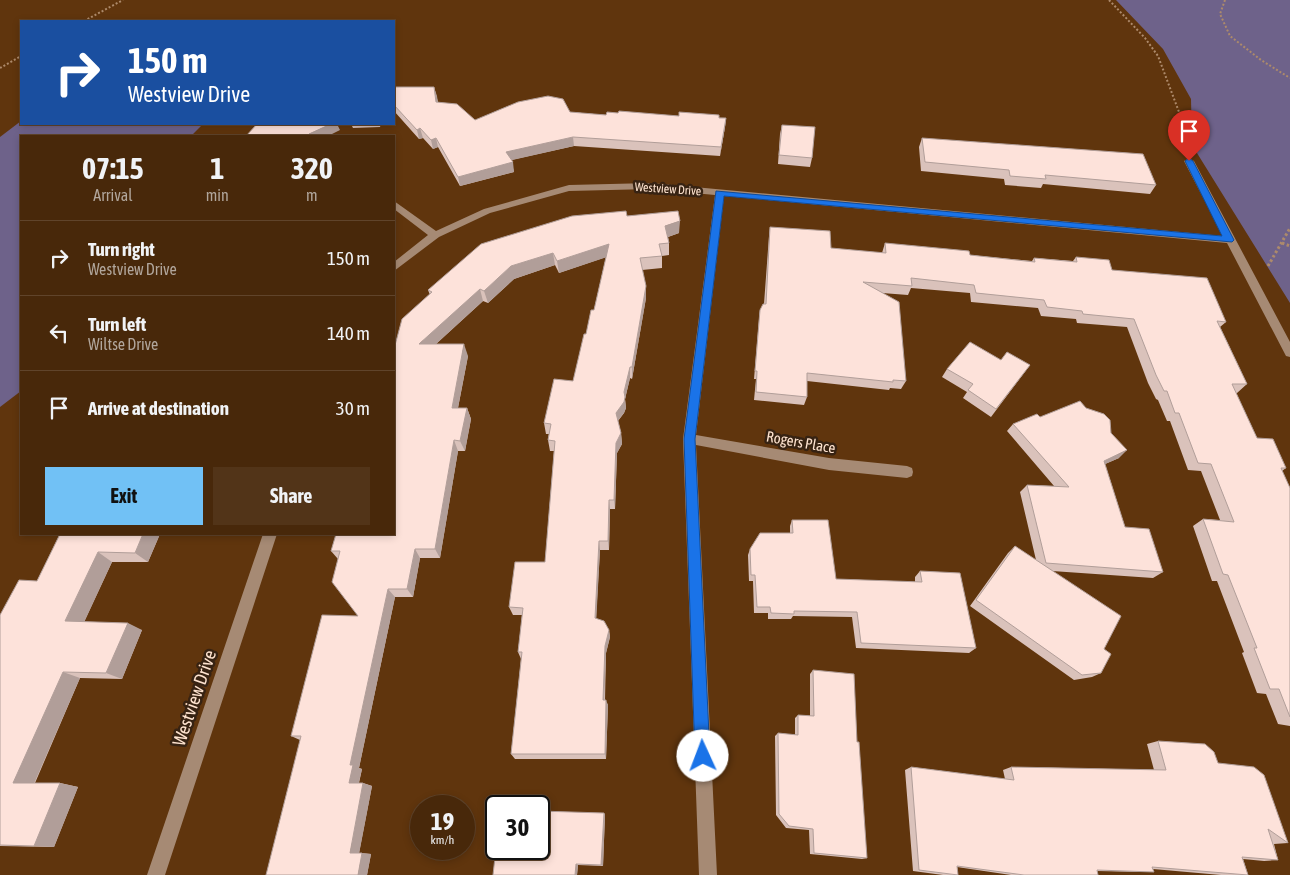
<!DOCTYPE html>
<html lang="en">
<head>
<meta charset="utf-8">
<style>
  :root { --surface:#48280a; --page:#523418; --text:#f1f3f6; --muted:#b1a69c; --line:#60442b; --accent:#71c1f5 }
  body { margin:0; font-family:"Asap Condensed",sans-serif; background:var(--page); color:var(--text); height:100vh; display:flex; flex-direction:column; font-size:19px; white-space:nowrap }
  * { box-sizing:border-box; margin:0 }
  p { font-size:16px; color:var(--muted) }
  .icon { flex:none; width:28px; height:28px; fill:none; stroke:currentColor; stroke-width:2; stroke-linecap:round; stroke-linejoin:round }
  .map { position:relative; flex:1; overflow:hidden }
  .panel { position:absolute; left:20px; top:135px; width:375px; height:400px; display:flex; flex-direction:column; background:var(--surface); border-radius:0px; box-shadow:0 2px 8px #0003,0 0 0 1px var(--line) }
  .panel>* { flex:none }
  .banner { position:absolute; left:20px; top:20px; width:375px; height:105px; border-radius:0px; box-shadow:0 2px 8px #0003,0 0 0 1px var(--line); background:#1a4fa0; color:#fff; overflow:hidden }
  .speed { position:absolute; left:410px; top:795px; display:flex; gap:10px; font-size:25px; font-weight:700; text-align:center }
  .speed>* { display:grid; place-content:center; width:65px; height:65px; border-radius:50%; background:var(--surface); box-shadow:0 2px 8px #0003,0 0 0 1px var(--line); line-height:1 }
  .speed small { font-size:12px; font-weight:400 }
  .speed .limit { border:2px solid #111; border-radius:8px; background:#fff; color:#111 }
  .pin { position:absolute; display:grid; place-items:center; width:42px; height:42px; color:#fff; margin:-51px -21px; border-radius:50% 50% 50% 0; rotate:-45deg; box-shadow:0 0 5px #0007 }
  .pin .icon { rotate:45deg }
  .me { position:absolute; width:55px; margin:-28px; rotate:358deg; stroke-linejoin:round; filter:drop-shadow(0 0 4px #0008) }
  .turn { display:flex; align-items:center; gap:18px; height:105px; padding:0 25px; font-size:22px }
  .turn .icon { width:65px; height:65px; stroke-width:2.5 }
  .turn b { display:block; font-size:35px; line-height:42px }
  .eta { display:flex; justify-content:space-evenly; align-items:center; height:85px; text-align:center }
  .eta b { font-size:30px; font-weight:700; line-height:35px }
  .cta { display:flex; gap:10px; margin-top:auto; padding:10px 25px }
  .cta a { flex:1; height:58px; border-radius:0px; background:var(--accent); color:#111; font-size:20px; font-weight:700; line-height:58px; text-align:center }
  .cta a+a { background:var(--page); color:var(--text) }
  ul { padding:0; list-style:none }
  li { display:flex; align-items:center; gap:15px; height:75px; padding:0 25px; border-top:1px solid var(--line) }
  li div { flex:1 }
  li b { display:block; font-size:19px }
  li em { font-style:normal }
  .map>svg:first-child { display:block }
  .green { fill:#6e628a }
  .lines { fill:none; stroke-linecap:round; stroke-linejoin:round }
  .path-far1 { stroke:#ad8a6b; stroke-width:2; stroke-dasharray:2 2; stroke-linecap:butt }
  .path { stroke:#ad8a6b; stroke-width:3; stroke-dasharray:2.5 2.5; stroke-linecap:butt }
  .minor { fill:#a68a74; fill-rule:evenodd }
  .wall { fill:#dac2bb }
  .shaded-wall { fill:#b19e99 }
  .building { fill:#fde2da; stroke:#b19e99 }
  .route { fill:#1a73e8; stroke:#114b97 }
  .labels { text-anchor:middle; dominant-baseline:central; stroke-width:5; stroke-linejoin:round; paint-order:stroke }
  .far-street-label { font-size:12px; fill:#fee3cf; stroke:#372313 }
  .street-label { font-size:15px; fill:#fee3cf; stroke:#372313 }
  .near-street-label { font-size:18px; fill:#fee3cf; stroke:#372313 }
</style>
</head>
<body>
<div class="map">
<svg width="1290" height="875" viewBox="0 0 1290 875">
  <rect width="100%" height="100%" fill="#60350d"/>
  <path class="green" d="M1116 0H1290V303L1192 145 1191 99 1163 49Z
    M21 121V124H203L191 136H21V391L0 407V137Z"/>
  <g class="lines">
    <path class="path-far1" d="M1109 0 1145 38 1158 56 1182 120 1186 147
      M1225 0 1220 14 1230 36 1261 60 1290 78
      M84 21 123 0
      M0 68 21 56"/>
    <path class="path" d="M1282 243 1290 246
      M1268 266 1290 228"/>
    <path class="minor" d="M1189 158 1194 161 1290 342V357L1286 356 1227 243 724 196 696 435 829 458 907 466 912 468 913 472 912 476 907 478 829 470 696 445 717 875H699L683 439 715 195 651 189 569 191 490 213 439 237 394 271V262L428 235 394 209V201L436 231 484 209 569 185 651 183 1223 236 1184 161Z
      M263 534H277L165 875H147Z"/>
  </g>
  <path class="wall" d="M394 87H434L438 102 475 120 570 112 606 115 679 116 726 118 725 127 720 156 574 146 511 160 514 172 460 186 438 147 433 149 423 138 419 139 394 111Z
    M351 124H381L380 127 353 128Z
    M782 125 812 158 810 167 778 164 780 134Z
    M922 138 1156 185 1150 194 1043 184 1041 188 1005 185 1004 179 921 171 919 147Z
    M627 216 679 233 668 237 669 243V255L662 256V268L642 270 646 286V298L632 379 630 378 625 399 626 408 624 413 618 421 621 433 622 444 617 453 615 509H610L609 550H600L596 618 609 630 610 637 606 653 605 700 608 705 606 759H515L511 754 521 659 518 652 522 615H513L509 607 545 562 554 451H550L548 440 549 434H546L544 423 573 381 586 334 594 310 606 257 559 273 555 265 514 279 488 303 483 301 436 344 468 356 458 408H467L471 419 465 451H458L440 558H420L413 597H395L359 768 362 769 359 783H363L372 786 359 853 371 854 367 875 300 740 291 736 358 616 338 559 331 551 394 534 430 295 428 290Z
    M770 227 831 248 882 253 885 243 970 255 1032 261 1034 258 1073 261 1076 257 1112 270 1226 322 1220 327 1247 384 1237 393H1236L1257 438 1286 468 1282 471 1290 488V726L1278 724 1266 694 1257 693 1242 653 1244 652 1217 581H1212L1193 526 1203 519 1220 520 1201 471 1188 470 1170 421H1167L1158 400 1156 399 1148 383 1127 327 1077 323 1076 319 1041 316 1038 308 971 302 970 293 911 288 908 295 882 293 906 381 901 389 890 388 889 390 807 381V397L804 405 754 400 756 379H754L759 319 760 310 764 304 769 236Z
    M1001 360 1030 365 991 417 963 398 967 392 942 377 947 369Z
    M1040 417 1111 433 1119 458 1105 464 1125 527 1163 572 1153 578 1052 571 1104 649 1101 673 1092 677 1074 680 970 606 1008 553 1015 546 1036 560 1020 492 1027 485 1054 486 1007 431 1013 424Z
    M792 520 836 579 915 582V577L920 571 976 648 969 653 856 648 852 617 793 616 791 619H768V613H754L753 581H749L748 555 750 549 790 533V526Z
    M60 534H160L148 562H112L84 622 142 630 122 679 80 678 35 783H60L78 787 54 847 0 846V615L37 581Z
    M813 670 857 742 867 858 862 859 810 854 809 830 786 828 776 815 775 736 778 733 795 735V718L798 715 810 716V674Z
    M1158 741 1218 763 1288 843 1274 844 1278 860 1264 861 1243 859 1248 875H1221L1153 869 1154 872H1142L1097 871 1098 875H1011L957 867 958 875H943L913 871 905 770 911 767 1005 779 1003 770 1011 767 1154 770 1147 744Z
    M604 813 605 815 603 866 578 865 577 875H493Z"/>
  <path class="shaded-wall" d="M434 87 437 96 439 111 436 102Z
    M726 118 725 127 720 156 721 147Z
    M331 124H337L340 130 328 136H308L309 134Z
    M420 128 423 138 419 139 417 130Z
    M573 137 574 146 508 161 506 152Z
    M436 138 438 147 433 149 431 140Z
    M513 162 514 172 460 186 458 177Z
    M680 221 679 233 665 238V226Z
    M609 244 610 256 559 273 557 261Z
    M553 253 555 265 514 279 488 303 484 291 511 266Z
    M646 286V298L632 379V367Z
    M480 289 483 301 424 355 419 344Z
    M464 344 468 356 456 418 452 408Z
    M630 367V378L625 399 626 408 624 413 616 423V413L624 392Z
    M467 408 471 419 465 451 460 441Z
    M621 433 622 444 617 453 615 509 614 500 616 443Z
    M454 440 458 451 440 558 435 549Z
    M1127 450 1119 458 1096 468 1104 461Z
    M609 500 610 509 609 550 608 541Z
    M143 534H160L148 562 135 553Z
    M599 541 600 550 596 625 595 618Z
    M415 549 420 558 413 597 407 589Z
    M98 552 112 562 81 629 65 621Z
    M388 589 395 597 359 768 362 769 358 786 349 783 350 765Z
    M128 623 142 630 122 679 106 673Z
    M609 630 610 637 606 653 604 705 603 700 605 646Z
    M63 672 80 678 33 786 13 783Z
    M606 700 608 705 606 759 605 754Z
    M60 783 78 787 54 847 34 846Z
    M363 783 372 786 359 854 350 853Z
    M604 813 605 815 603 866 601 865Z
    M362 853 371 854 367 875H358Z
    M576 864 578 865 577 875H575Z"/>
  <path class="building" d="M394 87H434L436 102 457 104 475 120 518 102 548 96 563 99 570 112 606 115 607 112 618 113 619 111 679 116V112L719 115V118H726L721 147 573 137 506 152 513 162 458 177 436 138 431 140 420 128 417 130 394 105Z
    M257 124H331L309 134 308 136H246Z
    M782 125 815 127 812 158 779 155Z
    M922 138 1143 154 1156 185 1045 175 1046 179 1010 176 1009 170 925 162Z
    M626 211 627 216 678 211 680 221 665 226 669 243 659 244 662 256 640 258 646 286 632 367H630L624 392 625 397 624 402 616 413 621 433 616 443 614 500H609L608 541H599L595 618 604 621 609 630 605 646 603 700H606L605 754H511L522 652H518L523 608 509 607 515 562H545L555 441 548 440 551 424 544 423 554 379 573 381 584 334H586L591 310H594L609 244 557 261 553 253 511 266 484 291 480 289 419 344H464L452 408H467L460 441 454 440 435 549H415L407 589H388L350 765H353L349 783H363L350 853H362L358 875H266L301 736H291L322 615 358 616 332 582 340 551H331L336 534H394V349L402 319 432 292 428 290 481 244 572 216Z
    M770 227 830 231 831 248 886 253 885 243 969 251 970 255 1035 262 1034 258 1077 262 1076 257 1109 260 1112 270 1207 278 1226 322 1217 321 1247 384H1232L1257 438 1273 439 1286 468H1281L1290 488V717L1279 689H1270L1254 648H1257L1228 575 1223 574 1203 519 1234 522 1211 464 1198 463 1179 413H1175L1167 391H1164L1156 375 1134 319 1083 314 1082 311 1047 307 1044 300 976 293 974 285 911 278 912 286 863 282 899 302 906 381 893 380V382L807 373V397L756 392 757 371H755L760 310 763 304H766Z
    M970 342 1001 360 1007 352 1030 365 996 409 968 390 973 384 947 369Z
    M1080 401 1086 408 1104 414 1110 420 1111 433 1127 450 1104 461 1125 527 1149 529 1163 572 1046 563 1027 485 1069 487 1013 424 1037 414 1040 417Z
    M792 520H828L836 579 922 582 920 571 960 573 976 648 861 643 857 612 794 611V614L771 613 770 607H757L755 575H751L750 549 760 533H793Z
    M60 534H143L135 553 98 552 65 621 128 623 106 673 63 672 13 783H60L34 846 0 845V615L19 580 37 581Z
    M1015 546 1121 616 1104 649 1111 654 1101 673 1082 675 976 600Z
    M813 670 854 674 857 742H859L867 858 814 853 813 829 789 826 779 814 778 733 798 735V715L814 716Z
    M1158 741 1205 744 1214 752 1218 763 1254 767 1264 775 1288 843 1268 829 1278 860 1242 857 1248 875 1152 867 1154 872 1097 870 1098 875H1024L957 866 958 875 919 870 911 767 1014 780 1011 767 1166 770Z
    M539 811 604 813 601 865 576 864 575 875H493L496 848V849H539Z"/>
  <path class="route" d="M1189 158 1193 161 1234 240 1232 242 724 196 695 439 710 756 708 761 703 764 697 761 695 756 684 439 716 191 1222 236 1185 161Z"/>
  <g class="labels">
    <g class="far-street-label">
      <text transform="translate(668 189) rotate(4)">Westview Drive</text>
    </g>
    <g class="street-label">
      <text transform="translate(801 442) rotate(10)">Rogers Place</text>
    </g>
    <g class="near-street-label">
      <text transform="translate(194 698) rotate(-71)">Westview Drive</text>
    </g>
  </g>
</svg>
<div class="speed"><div>19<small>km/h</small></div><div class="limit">30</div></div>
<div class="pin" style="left:1189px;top:161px;background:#d93025"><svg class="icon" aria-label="arrive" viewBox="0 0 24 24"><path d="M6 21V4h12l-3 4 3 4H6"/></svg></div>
<svg class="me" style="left:703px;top:756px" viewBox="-20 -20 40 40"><circle r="19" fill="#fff"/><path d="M0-13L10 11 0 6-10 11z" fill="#1a73e8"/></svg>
<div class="banner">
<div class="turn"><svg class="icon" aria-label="right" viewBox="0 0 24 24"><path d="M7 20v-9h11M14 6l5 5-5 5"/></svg><div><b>150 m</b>Westview Drive</div></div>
</div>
<section class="panel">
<div class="eta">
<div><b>07:15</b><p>Arrival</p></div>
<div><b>1</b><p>min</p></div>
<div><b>320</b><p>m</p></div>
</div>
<ul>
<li><svg class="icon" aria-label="right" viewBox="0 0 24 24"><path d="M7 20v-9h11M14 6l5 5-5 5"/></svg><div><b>Turn right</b><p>Westview Drive</p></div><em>150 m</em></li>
<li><svg class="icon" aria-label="left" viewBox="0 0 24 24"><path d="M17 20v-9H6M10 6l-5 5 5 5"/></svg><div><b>Turn left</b><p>Wiltse Drive</p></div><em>140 m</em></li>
<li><svg class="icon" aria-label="arrive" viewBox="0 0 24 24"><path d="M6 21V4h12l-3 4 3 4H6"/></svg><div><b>Arrive at destination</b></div><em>30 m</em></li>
</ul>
<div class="cta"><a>Exit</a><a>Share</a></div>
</section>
</div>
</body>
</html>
